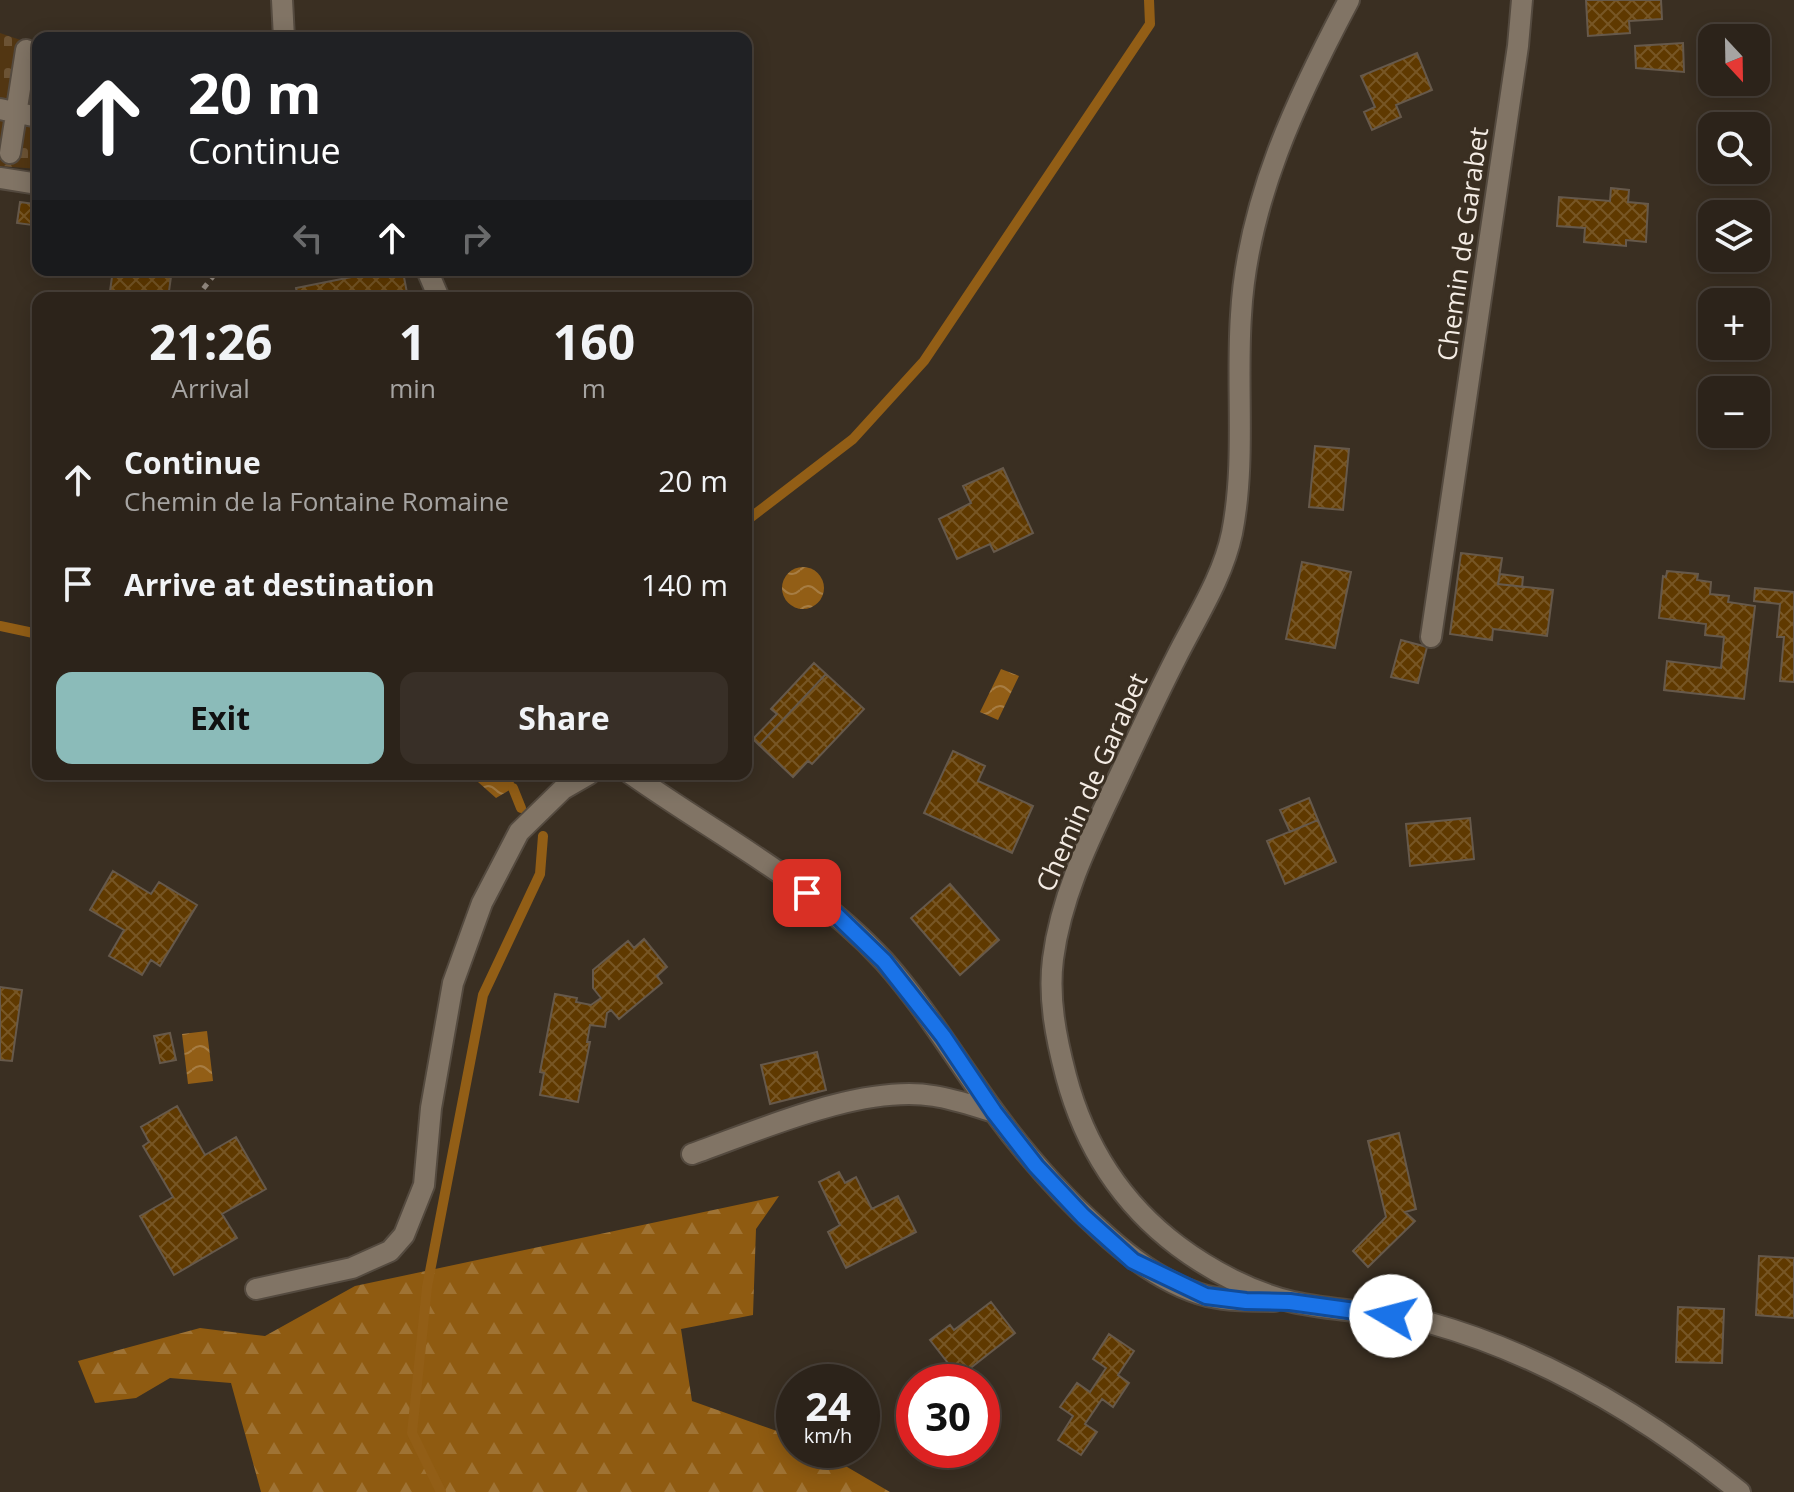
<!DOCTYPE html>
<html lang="en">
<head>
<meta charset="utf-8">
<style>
  :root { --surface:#2c231a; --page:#382f27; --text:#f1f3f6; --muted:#a6a4a2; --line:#484039; --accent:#8bbbb9 }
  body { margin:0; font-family:"Open Sans",sans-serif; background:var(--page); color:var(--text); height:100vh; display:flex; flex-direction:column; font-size:30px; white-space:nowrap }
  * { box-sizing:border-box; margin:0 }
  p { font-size:26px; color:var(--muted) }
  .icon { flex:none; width:44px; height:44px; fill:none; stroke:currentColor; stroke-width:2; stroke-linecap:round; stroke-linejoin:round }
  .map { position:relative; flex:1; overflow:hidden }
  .details { position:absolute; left:32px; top:292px; width:720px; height:488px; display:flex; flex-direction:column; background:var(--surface); border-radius:16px; box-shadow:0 4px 20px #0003,0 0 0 2px var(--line) }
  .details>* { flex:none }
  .hud { position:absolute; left:32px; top:32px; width:720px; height:244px; border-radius:16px; box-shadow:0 4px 20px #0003,0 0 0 2px var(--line); background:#202124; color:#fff; overflow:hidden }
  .needle { width:52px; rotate:158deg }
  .tools { position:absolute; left:1698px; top:24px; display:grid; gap:16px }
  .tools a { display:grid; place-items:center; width:72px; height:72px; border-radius:16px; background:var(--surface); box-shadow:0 4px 20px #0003,0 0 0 2px var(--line); font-size:40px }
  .speed { position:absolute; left:776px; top:1364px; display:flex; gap:16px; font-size:40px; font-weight:700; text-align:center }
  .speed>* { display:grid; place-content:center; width:104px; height:104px; border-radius:50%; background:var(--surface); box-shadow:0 4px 20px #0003,0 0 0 2px var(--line); line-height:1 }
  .speed small { font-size:20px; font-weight:400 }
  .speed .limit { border:12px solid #d22; background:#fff; color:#111 }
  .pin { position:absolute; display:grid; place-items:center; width:68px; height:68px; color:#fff; margin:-34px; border-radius:16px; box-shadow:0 4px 12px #0006 }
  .me { position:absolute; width:88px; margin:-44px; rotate:278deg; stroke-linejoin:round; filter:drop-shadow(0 0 6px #0008) }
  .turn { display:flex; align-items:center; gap:28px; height:168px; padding:0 24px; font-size:36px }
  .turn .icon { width:104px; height:104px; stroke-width:2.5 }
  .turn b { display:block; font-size:56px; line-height:68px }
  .lanes { display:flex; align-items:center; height:76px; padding:0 24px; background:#0003; justify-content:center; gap:40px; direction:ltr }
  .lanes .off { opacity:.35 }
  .eta { display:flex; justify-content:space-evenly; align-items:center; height:136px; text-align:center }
  .eta b { font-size:48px; font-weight:700; line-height:56px }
  .action { display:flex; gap:16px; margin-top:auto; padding:16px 24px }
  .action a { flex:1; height:92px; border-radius:16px; background:var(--accent); color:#111; font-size:32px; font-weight:700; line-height:92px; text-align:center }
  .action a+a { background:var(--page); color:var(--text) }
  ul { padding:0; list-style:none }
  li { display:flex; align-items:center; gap:24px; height:104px; padding:0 24px }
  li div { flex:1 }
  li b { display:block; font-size:30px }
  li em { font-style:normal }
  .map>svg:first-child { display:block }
  .forest { fill:url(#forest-firs) }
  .cemetery { fill:url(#cemetery-stones) }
  .water { fill:url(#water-waves) }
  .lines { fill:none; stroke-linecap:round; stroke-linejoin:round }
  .stream { stroke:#925e16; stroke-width:10 }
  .building { fill:url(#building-cross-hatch); stroke:#66594b; stroke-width:2 }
  .minor-casing { stroke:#544a3f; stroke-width:24 }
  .path { stroke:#998f85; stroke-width:5; stroke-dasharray:6 6; stroke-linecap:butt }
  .minor { stroke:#817465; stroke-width:20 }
  .route-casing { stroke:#114b97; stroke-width:20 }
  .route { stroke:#1a73e8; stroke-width:14 }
  .labels { text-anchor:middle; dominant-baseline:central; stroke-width:6; stroke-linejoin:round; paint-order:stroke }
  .street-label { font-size:26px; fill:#f4ece4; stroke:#3a2f22 }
</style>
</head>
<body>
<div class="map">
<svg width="1794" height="1492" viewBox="0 0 1794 1492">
  <defs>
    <pattern id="forest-firs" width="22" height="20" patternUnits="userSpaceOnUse" patternTransform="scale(2)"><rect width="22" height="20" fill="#8f5b11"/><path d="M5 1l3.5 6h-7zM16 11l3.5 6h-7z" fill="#9f7334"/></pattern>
    <pattern id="cemetery-stones" width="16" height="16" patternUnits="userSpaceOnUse" patternTransform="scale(2)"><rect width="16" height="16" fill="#523612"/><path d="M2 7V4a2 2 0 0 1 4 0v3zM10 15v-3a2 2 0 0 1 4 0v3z" fill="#6c5334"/></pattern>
    <pattern id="water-waves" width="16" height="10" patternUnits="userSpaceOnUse" patternTransform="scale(2)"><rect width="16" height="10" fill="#925e16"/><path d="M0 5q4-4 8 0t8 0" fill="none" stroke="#a77d43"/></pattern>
    <pattern id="building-cross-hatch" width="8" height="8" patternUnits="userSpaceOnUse" patternTransform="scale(2)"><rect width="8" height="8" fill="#5f3900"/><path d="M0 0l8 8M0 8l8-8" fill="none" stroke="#775625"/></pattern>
  </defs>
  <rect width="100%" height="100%" fill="#3a2f22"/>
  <path class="forest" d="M779 1196 756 1229 753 1315 681 1329 692 1401 794 1437V1450H818L890 1492H261L231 1383 170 1378 136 1398 95 1403 78 1361 200 1328 265 1336 355 1286Z"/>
  <path class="cemetery" d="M0 33 38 46V169L0 166Z"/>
  <path class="water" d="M782 588a21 21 0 1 1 42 0a21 21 0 1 1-42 0Z
    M1001 669 1019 676 998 720 980 712Z
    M469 774H515L513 788 496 798Z
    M207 1031 213 1081 188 1084 182 1034Z"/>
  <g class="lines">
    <path class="stream" d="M746 521 853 439 924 361 1150 24 1149 0
      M0 626 38 634
      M513 788 521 808
      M441 1492 412 1433 427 1287 483 995 540 874 543 836"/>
  </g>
  <path class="building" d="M1586 0H1661L1662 19 1629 21 1630 33 1588 36Z
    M1683 43 1684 72 1636 68 1635 46Z
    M1417 53 1432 90 1396 105 1401 117 1372 130 1364 112 1375 107 1361 76Z
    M1611 188 1629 190 1628 202 1648 204 1646 242 1626 240V246L1584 242 1585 228 1557 226 1559 197 1610 201Z
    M20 202 35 204 32 225 17 223Z
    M113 270H172L168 298H109Z
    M377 272 378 277 403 272 408 298H298L296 288Z
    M297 291 298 298H262Z
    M1315 446 1349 449 1343 510 1309 507Z
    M1003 468 1033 533 994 552 990 544 957 559 939 519 971 503 963 486Z
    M1461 553 1502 558 1498 584 1553 590 1547 636 1493 629 1492 640 1450 634Z
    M1302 562 1351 572 1335 648 1286 639Z
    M1667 571 1698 574 1697 580 1711 582 1710 594 1729 596 1728 602 1755 606 1744 699 1664 690 1667 661 1721 668 1724 637 1705 635 1706 624 1659 618 1663 576 1666 577Z
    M1500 574 1523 577 1522 587 1498 584Z
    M1755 588 1794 592V682L1780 681 1784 637H1777L1780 604 1754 601Z
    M1401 640 1427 647 1418 683 1391 677Z
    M814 663 826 674 759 745 753 739 777 714 771 709Z
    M826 674 864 709 812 764 808 761 793 777 759 745Z
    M953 751 985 766 978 781 1033 806 1012 853 924 813Z
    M1309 798 1318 820 1290 832 1280 810Z
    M1470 818 1474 859 1410 866 1406 824Z
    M1318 820 1336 862 1285 884 1267 841Z
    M113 871 151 894 159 882 197 905 160 966 151 960 142 975 109 956 124 930 90 910Z
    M950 884 999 940 960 975 911 918Z
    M644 939 667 967 657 976 662 983 619 1019 611 1010 607 1013 605 1027 590 1025 587 1042H590L578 1102 540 1095 544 1073 540 1072 555 994 577 998 576 1002 591 1005 601 998 593 988V970L628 941 634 948Z
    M0 987 22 990 12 1061 0 1060Z
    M170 1033 176 1060 160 1063 154 1036Z
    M817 1052 826 1090 770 1104 761 1065Z
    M177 1106 205 1155 236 1137 266 1189 222 1214 237 1238 174 1275 140 1216 173 1197 143 1146 149 1142 141 1127Z
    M1399 1133 1416 1209 1405 1212 1415 1221 1368 1267 1353 1251 1386 1217 1368 1141Z
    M839 1172 845 1183 856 1177 872 1209 898 1196 916 1232 846 1268 828 1232 840 1225 819 1182Z
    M1759 1256 1794 1258V1318L1756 1315Z
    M991 1302 1015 1333 959 1377 930 1340 950 1325 954 1330Z
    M1678 1307 1724 1309 1722 1363 1676 1362Z
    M1109 1334 1134 1351 1118 1375 1129 1383 1113 1407 1102 1399 1085 1424 1097 1432 1081 1455 1058 1440 1073 1416 1060 1407 1077 1383 1090 1392 1106 1368 1093 1359Z"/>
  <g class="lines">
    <g class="minor-casing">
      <path id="minor" d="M282 0 284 38
        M1349 0C1297 98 1247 202 1241 315 1236 387 1246 462 1232 533 1223 577 1196 618 1176 658 1155 699 1136 741 1116 783 1089 840 1061 896 1053 959 1048 998 1056 1038 1066 1076 1084 1144 1121 1203 1178 1246 1210 1270 1253 1293 1293 1302 1338 1312 1385 1311 1430 1323 1545 1355 1647 1417 1740 1492
        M0 109 38 117
        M10 153 26 50
        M0 178 38 184
        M427 270 439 298
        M1431 637 1518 46 1522 0
        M631 774C717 835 812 883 884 961 926 1008 958 1063 995 1113 1026 1155 1061 1195 1100 1230 1130 1258 1166 1285 1207 1296 1229 1301 1252 1301 1274 1301
        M692 1154C760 1130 862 1084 934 1096 954 1099 974 1106 994 1112
        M256 1289 352 1268 390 1251 404 1235 424 1185 431 1108 453 983 482 903 519 832 563 789 589 774"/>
    </g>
    <path class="path" d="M196 298 218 270"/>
    <use href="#minor" class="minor"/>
  </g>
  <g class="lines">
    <g class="route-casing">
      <path id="route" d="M807 893 829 908 884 961 943 1036 994 1112 1036 1166 1083 1216 1133 1261 1206 1296 1246 1301 1290 1302 1391 1316"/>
    </g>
    <use href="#route" class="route"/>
  </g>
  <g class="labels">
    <g class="street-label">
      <text transform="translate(1462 244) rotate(-82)">Chemin de Garabet</text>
      <text transform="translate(1091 782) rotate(-66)">Chemin de Garabet</text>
    </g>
  </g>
</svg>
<div class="tools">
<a><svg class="needle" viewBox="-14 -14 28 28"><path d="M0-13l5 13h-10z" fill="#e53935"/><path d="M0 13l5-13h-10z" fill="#a6a4a2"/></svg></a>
<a><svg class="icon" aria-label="search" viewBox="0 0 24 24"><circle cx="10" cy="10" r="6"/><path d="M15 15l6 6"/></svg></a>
<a><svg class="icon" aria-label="layers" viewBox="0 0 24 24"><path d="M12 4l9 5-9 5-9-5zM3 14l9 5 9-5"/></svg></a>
<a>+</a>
<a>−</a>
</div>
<div class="speed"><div>24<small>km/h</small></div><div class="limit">30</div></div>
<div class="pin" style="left:807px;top:893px;background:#d93025"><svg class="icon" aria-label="arrive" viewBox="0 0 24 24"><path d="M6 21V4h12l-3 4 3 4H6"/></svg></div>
<svg class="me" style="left:1391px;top:1316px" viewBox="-20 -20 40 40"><circle r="19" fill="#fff"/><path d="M0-13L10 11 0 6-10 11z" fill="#1a73e8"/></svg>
<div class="hud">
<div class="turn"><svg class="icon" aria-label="ahead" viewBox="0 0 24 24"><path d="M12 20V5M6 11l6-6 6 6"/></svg><div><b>20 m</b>Continue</div></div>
<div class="lanes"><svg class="icon off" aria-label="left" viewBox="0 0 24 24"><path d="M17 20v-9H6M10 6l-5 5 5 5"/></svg><svg class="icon" aria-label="ahead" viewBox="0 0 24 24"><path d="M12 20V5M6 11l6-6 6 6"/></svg><svg class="icon off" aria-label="right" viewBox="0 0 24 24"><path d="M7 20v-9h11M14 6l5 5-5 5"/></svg></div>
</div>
<section class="details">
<div class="eta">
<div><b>21:26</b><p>Arrival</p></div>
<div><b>1</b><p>min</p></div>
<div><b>160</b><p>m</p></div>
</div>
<ul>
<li><svg class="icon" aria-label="ahead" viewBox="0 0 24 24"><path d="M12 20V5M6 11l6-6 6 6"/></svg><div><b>Continue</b><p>Chemin de la Fontaine Romaine</p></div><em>20 m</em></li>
<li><svg class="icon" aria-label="arrive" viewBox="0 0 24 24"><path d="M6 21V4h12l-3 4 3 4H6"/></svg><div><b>Arrive at destination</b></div><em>140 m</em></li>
</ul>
<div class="action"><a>Exit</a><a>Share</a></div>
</section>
</div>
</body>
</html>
